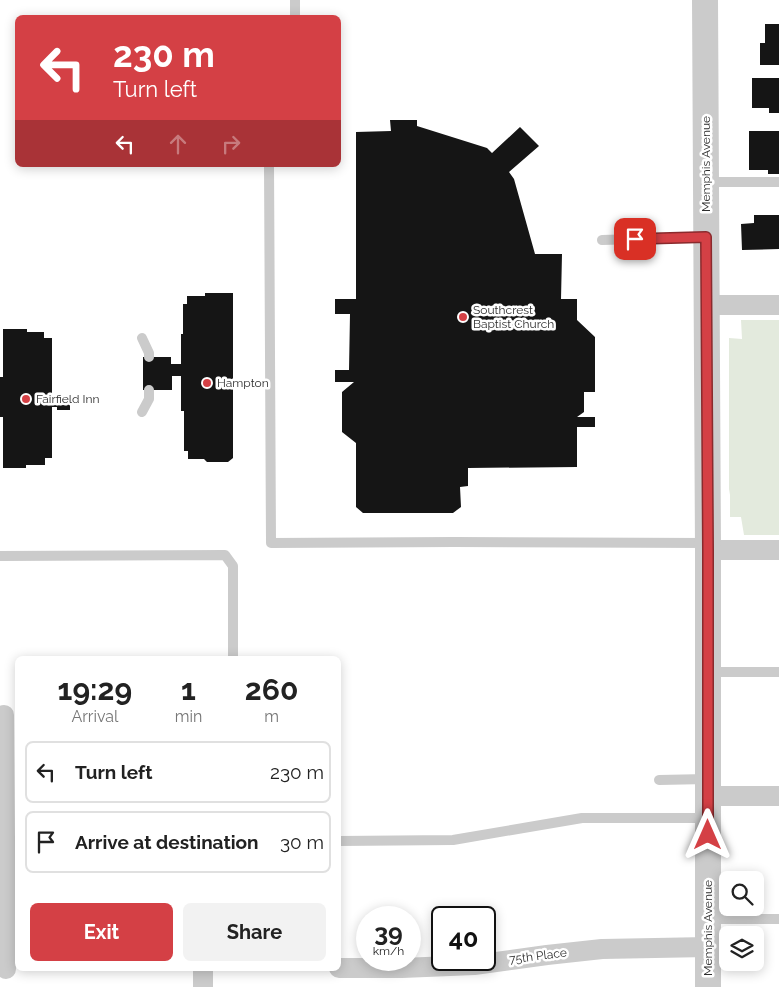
<!DOCTYPE html>
<html lang="en">
<head>
<meta charset="utf-8">
<style>
  :root { --surface:#fff; --page:#f2f2f2; --text:#222; --muted:#767676; --line:#e0e0e0; --accent:#d44045 }
  body { margin:0; font-family:Raleway,sans-serif; background:var(--page); color:var(--text); height:100vh; display:flex; flex-direction:column; font-size:19px; white-space:nowrap }
  * { box-sizing:border-box; margin:0 }
  p { font-size:16px; color:var(--muted) }
  .icon { flex:none; width:28px; height:28px; fill:none; stroke:currentColor; stroke-width:2; stroke-linecap:round; stroke-linejoin:round }
  .map { position:relative; flex:1; overflow:hidden }
  .details { position:absolute; left:15px; top:656px; width:326px; height:315px; display:flex; flex-direction:column; background:var(--surface); border-radius:8px; box-shadow:0 2px 12px #0003 }
  .details>* { flex:none }
  .top-card { position:absolute; left:15px; top:15px; width:326px; height:152px; border-radius:8px; box-shadow:0 2px 12px #0003; background:#d44045; color:#fff; overflow:hidden }
  .fabs { position:absolute; left:719px; top:871px; display:grid; gap:10px }
  .fabs a { display:grid; place-items:center; width:45px; height:45px; border-radius:8px; background:var(--surface); box-shadow:0 2px 12px #0003; font-size:25px }
  .speed { position:absolute; left:356px; top:906px; display:flex; gap:10px; font-size:25px; font-weight:700; text-align:center }
  .speed>* { display:grid; place-content:center; width:65px; height:65px; border-radius:50%; background:var(--surface); box-shadow:0 2px 12px #0003; line-height:1 }
  .speed small { font-size:12px; font-weight:400 }
  .speed .limit { border:2px solid #111; border-radius:8px; background:#fff; color:#111 }
  .pin { position:absolute; display:grid; place-items:center; width:42px; height:42px; color:#fff; margin:-21px; border-radius:10px; box-shadow:0 2px 8px #0006 }
  .me { position:absolute; width:55px; margin:-28px; rotate:0deg; stroke-linejoin:round; filter:drop-shadow(0 0 4px #0008) }
  .turn { display:flex; align-items:center; gap:18px; height:105px; padding:0 15px; font-size:22px }
  .turn .icon { width:65px; height:65px; stroke-width:2.5 }
  .turn b { display:block; font-size:35px; line-height:42px }
  .lanes { display:flex; align-items:center; height:48px; padding:0 15px; background:#0003; justify-content:center; gap:25px; direction:ltr }
  .lanes .off { opacity:.35 }
  .eta { display:flex; justify-content:space-evenly; align-items:center; height:85px; text-align:center }
  .eta b { font-size:30px; font-weight:700; line-height:35px }
  .cta { display:flex; gap:10px; margin-top:auto; padding:10px 15px }
  .cta a { flex:1; height:58px; border-radius:8px; background:var(--accent); color:#fff; font-size:20px; font-weight:700; line-height:58px; text-align:center }
  .cta a+a { background:var(--page); color:var(--text) }
  ul { padding:0; list-style:none }
  li { display:flex; align-items:center; gap:15px; height:62px; margin:0 10px 8px; padding:0 5px; border:2px solid var(--line); border-radius:8px }
  li div { flex:1 }
  li b { display:block; font-size:19px }
  li em { font-style:normal }
  .map>svg:first-child { display:block }
  .green { fill:#e3eadd }
  .building { fill:#151515 }
  .lines { fill:none; stroke-linecap:round; stroke-linejoin:round }
  .service { stroke:#cbcbcb; stroke-width:10 }
  .minor { stroke:#cbcbcb; stroke-width:20 }
  .tertiary { stroke:#cbcbcb; stroke-width:26 }
  .route-casing { stroke:#8a2a2d; stroke-width:12 }
  .route { stroke:#d44045; stroke-width:9 }
  .poi-dot { fill:#d44045; stroke:#fff; stroke-width:2 }
  .labels { text-anchor:middle; dominant-baseline:central; stroke-width:5; stroke-linejoin:round; paint-order:stroke }
  .street-label { font-size:12px; fill:#2e2e2e; stroke:#fff }
  .poi-label { font-size:12px; fill:#2e2e2e; stroke:#fff; text-anchor:start }
</style>
</head>
<body>
<div class="map">
<svg width="779" height="987" viewBox="0 0 779 987">
  <rect width="100%" height="100%" fill="#fff"/>
  <path class="green" d="M741 320H779V535H744L741 517H730V495L729 489V338L742 339Z"/>
  <path class="building" d="M765 24H779V65H760V43H765Z
    M752 78H779V113H769V108H752Z
    M390 120H417V126L487 148 492 153 520 127 539 146 509 172 514 179 535 254H562L561 299H577V320L595 337V392H584V412L577 417H595V427H577V467L468 468V486L460 487 461 507 453 513H363L356 507V443L342 432V392L354 382H335V370H349L350 314H335V299H356V132L391 131Z
    M749 131H779V174H768V170H749Z
    M754 215H779V249L742 250 741 224 754 223Z
    M205 293H233V458L228 462H207L204 459H188V451H184V411H181V376H172V390H143V357H171V364H181V334H183V304H187V296H205Z
    M3 329H27V332H44V338H52V401H57V397H70V410H57V407H52V458H45V465H26V468H3V417H0V377H3Z"/>
  <g class="lines">
    <path class="service" d="M295 18V0
      M269 165 271 543 454 542 707 543
      M708 182H779
      M602 240 705 237
      M142 338 149 353V357
      M142 412 149 399V390
      M0 556 225 555 233 566V659
      M709 672H779
      M659 780 707 779
      M1 841H18
      M339 841 453 840 582 818H708
      M708 919H779"/>
    <path class="minor" d="M707 305H779
      M708 550H779
      M4 715 6 969
      M708 796H779
      M339 968H402L474 965 547 955 602 949 708 947
      M203 969V987"/>
    <path class="tertiary" d="M705 0 708 550V987"/>
  </g>
  <g class="lines">
    <g class="route-casing">
      <path id="route" d="M635 239 706 237 708 550V835"/>
    </g>
    <use href="#route" class="route"/>
  </g>
  <g class="poi-dot">
    <circle cx="463" cy="317" r="5"/>
    <circle cx="207" cy="383" r="5"/>
    <circle cx="26" cy="399" r="5"/>
  </g>
  <g class="labels">
    <g class="street-label">
      <text transform="translate(706 164) rotate(-90)">Memphis Avenue</text>
      <text transform="translate(708 928) rotate(-90)">Memphis Avenue</text>
      <text transform="translate(538 956) rotate(-7)">75th Place</text>
    </g>
    <g class="poi-label">
      <text x="473" y="310">Southcrest<tspan x="473" dy="14">Baptist Church</tspan></text>
      <text x="217" y="383">Hampton</text>
      <text x="36" y="399">Fairfield Inn</text>
    </g>
  </g>
</svg>
<div class="fabs">
<a><svg class="icon" aria-label="search" viewBox="0 0 24 24"><circle cx="10" cy="10" r="6"/><path d="M15 15l6 6"/></svg></a>
<a><svg class="icon" aria-label="layers" viewBox="0 0 24 24"><path d="M12 4l9 5-9 5-9-5zM3 14l9 5 9-5"/></svg></a>
</div>
<div class="speed"><div>39<small>km/h</small></div><div class="limit">40</div></div>
<div class="pin" style="left:635px;top:239px;background:#d93025"><svg class="icon" aria-label="arrive" viewBox="0 0 24 24"><path d="M6 21V4h12l-3 4 3 4H6"/></svg></div>
<svg class="me" style="left:708px;top:835px" viewBox="-20 -20 40 40"><path d="M0-17L14 15 0 8-14 15z" fill="#d44045" stroke="#fff" stroke-width="4"/></svg>
<div class="top-card">
<div class="turn"><svg class="icon" aria-label="left" viewBox="0 0 24 24"><path d="M17 20v-9H6M10 6l-5 5 5 5"/></svg><div><b>230 m</b>Turn left</div></div>
<div class="lanes"><svg class="icon" aria-label="left" viewBox="0 0 24 24"><path d="M17 20v-9H6M10 6l-5 5 5 5"/></svg><svg class="icon off" aria-label="ahead" viewBox="0 0 24 24"><path d="M12 20V5M6 11l6-6 6 6"/></svg><svg class="icon off" aria-label="right" viewBox="0 0 24 24"><path d="M7 20v-9h11M14 6l5 5-5 5"/></svg></div>
</div>
<section class="details">
<div class="eta">
<div><b>19:29</b><p>Arrival</p></div>
<div><b>1</b><p>min</p></div>
<div><b>260</b><p>m</p></div>
</div>
<ul>
<li><svg class="icon" aria-label="left" viewBox="0 0 24 24"><path d="M17 20v-9H6M10 6l-5 5 5 5"/></svg><div><b>Turn left</b></div><em>230 m</em></li>
<li><svg class="icon" aria-label="arrive" viewBox="0 0 24 24"><path d="M6 21V4h12l-3 4 3 4H6"/></svg><div><b>Arrive at destination</b></div><em>30 m</em></li>
</ul>
<div class="cta"><a>Exit</a><a>Share</a></div>
</section>
</div>
</body>
</html>
